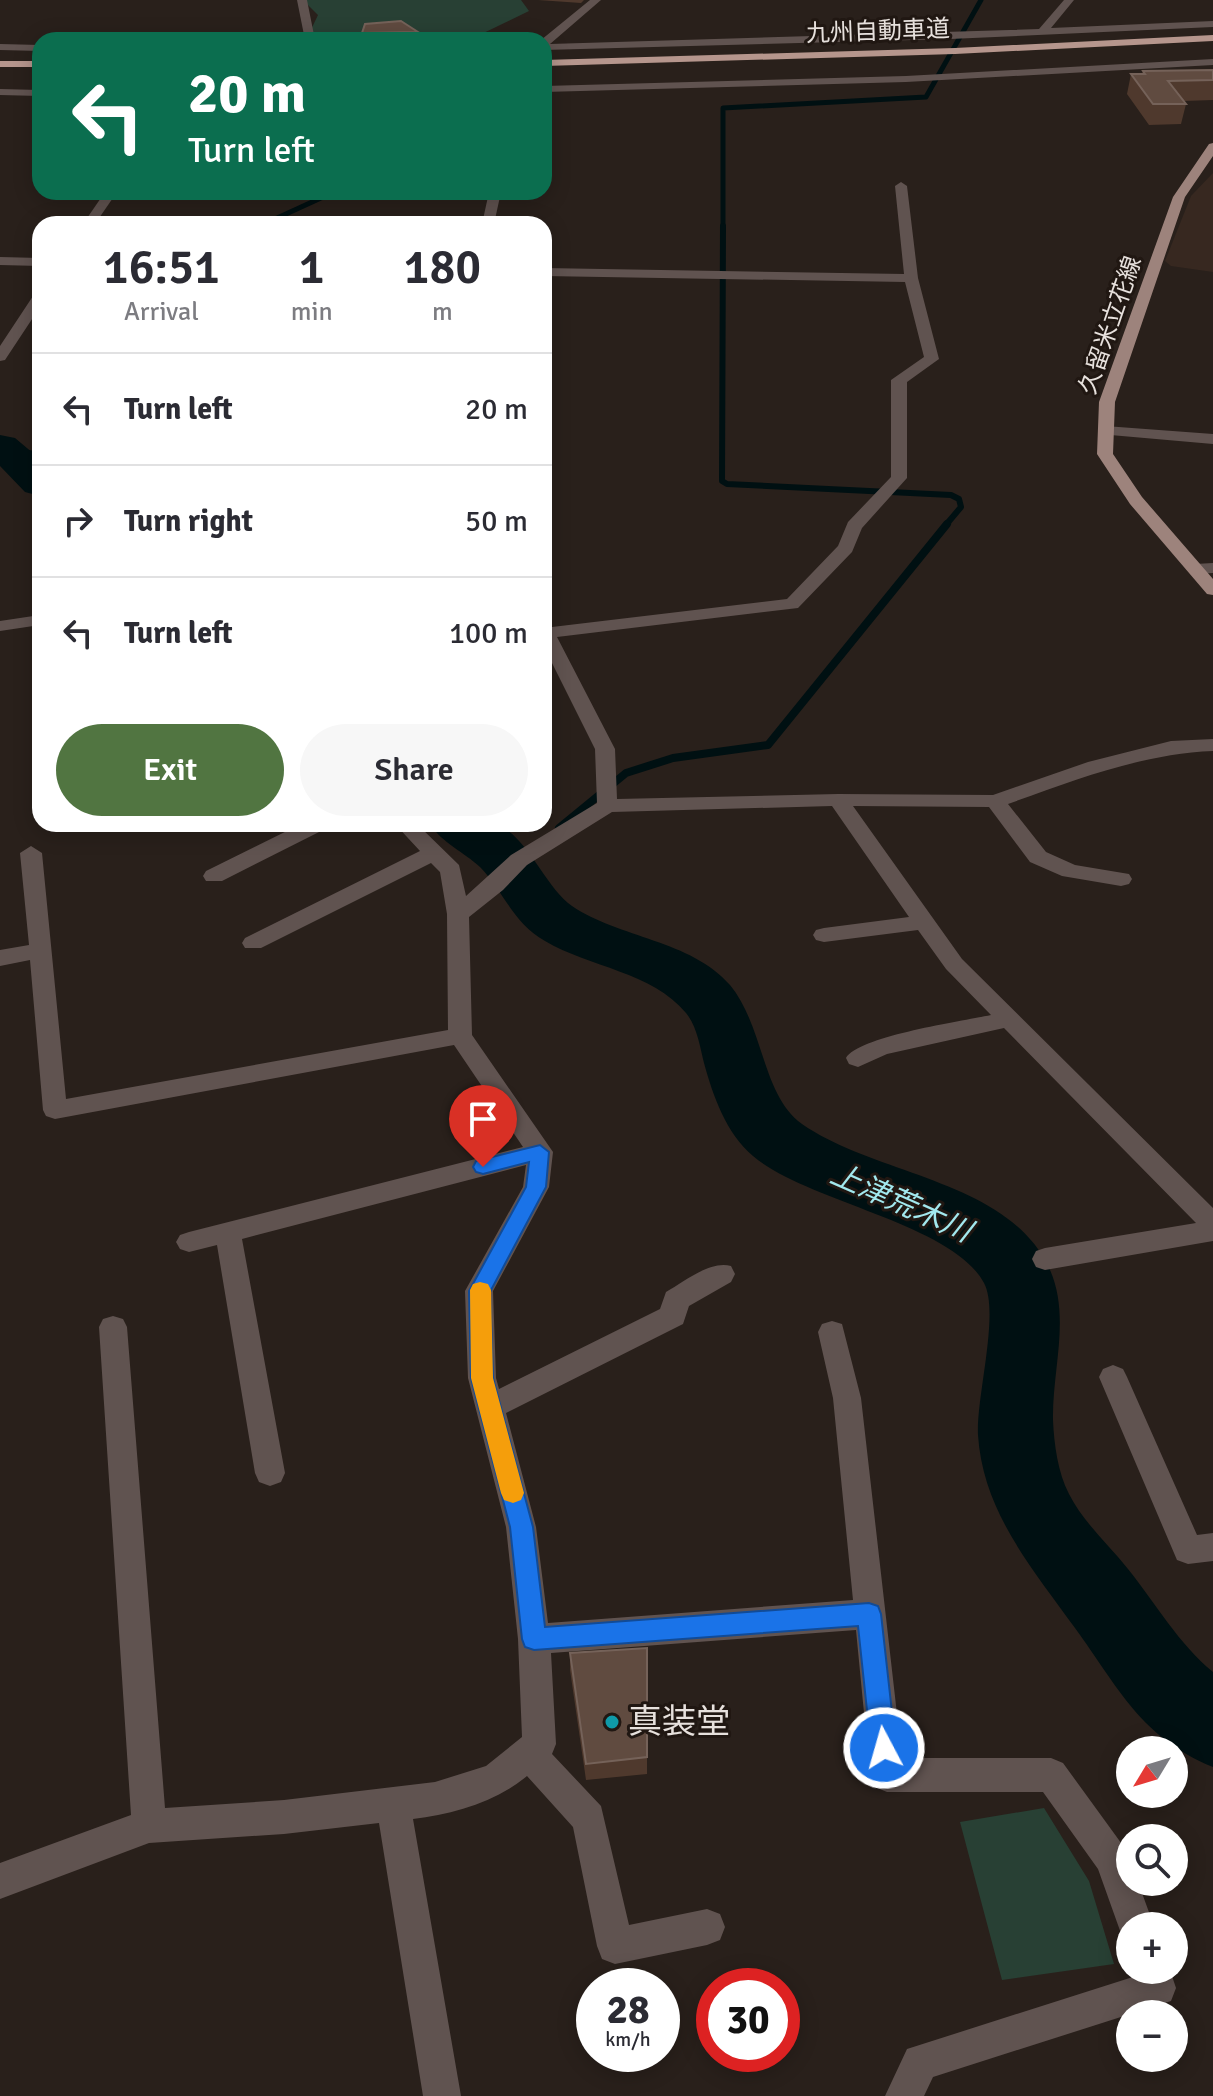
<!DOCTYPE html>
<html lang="en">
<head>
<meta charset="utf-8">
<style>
  :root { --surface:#fff; --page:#f7f7f7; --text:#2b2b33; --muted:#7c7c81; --line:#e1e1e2; --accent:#517541 }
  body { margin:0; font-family:Signika,"Noto Sans JP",sans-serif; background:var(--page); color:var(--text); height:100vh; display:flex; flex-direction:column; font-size:30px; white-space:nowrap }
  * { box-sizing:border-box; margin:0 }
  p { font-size:26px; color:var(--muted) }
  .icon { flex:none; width:44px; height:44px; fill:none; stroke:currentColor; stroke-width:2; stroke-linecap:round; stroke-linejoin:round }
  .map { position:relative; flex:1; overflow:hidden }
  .panel { position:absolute; left:32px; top:216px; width:520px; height:616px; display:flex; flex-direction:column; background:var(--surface); border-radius:24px; box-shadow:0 4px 20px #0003 }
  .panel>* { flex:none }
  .hud { position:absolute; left:32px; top:32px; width:520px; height:168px; border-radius:24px; box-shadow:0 4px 20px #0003; background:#0b6e4f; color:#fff; overflow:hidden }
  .needle { width:52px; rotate:232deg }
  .buttons { position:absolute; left:1116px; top:1736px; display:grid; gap:16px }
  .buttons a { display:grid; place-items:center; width:72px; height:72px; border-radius:50%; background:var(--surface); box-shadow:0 4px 20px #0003; font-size:40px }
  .speed { position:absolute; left:576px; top:1968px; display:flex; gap:16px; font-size:40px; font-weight:700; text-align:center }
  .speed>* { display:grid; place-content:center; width:104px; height:104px; border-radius:50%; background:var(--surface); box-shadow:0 4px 20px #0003; line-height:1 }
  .speed small { font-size:20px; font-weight:400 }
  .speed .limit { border:12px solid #d22; background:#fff; color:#111 }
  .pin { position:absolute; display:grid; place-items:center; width:68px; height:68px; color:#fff; margin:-82px -34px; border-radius:50% 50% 50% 0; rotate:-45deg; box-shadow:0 0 8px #0007 }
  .pin .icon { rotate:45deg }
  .me { position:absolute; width:88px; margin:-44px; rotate:354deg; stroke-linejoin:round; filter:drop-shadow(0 0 6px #0008) }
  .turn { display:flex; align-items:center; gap:28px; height:168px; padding:0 24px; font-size:36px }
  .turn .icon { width:104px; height:104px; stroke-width:2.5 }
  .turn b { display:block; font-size:56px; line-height:68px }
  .eta { display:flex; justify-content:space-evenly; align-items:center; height:136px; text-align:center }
  .eta b { font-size:48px; font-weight:600; line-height:56px }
  .action { display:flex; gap:16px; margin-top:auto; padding:16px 24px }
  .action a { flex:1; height:92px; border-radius:48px; background:var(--accent); color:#fff; font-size:32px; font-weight:600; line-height:92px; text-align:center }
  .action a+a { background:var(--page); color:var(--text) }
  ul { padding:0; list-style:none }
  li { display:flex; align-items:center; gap:24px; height:112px; padding:0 24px; border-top:2px solid var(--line) }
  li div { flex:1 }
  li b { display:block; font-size:30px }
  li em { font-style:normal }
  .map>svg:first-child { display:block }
  .built { fill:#372820 }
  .green { fill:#284034 }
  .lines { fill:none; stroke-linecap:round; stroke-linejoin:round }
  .stream-far2 { stroke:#001012; stroke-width:5 }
  .stream-far1 { stroke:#001012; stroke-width:6 }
  .stream { stroke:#001012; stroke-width:8 }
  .river { fill:#001012; fill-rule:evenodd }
  .minor { fill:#605350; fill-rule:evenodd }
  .major { fill:#9d837c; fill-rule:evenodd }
  .highway { fill:#b6968d; fill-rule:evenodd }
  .wall { fill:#4f392d }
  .building { fill:#604b40; stroke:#756259; stroke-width:2 }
  .route { fill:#1a73e8; stroke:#114b97; stroke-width:2 }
  .slow { fill:#f59e0b }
  .culture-dot { fill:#0f9aa8; stroke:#201712; stroke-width:3 }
  .labels { text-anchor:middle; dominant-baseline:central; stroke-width:6; stroke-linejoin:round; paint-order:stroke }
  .far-street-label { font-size:24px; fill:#e7e1dd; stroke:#201712 }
  .water-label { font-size:30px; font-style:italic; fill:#a2e8ee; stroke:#201712 }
  .near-poi-label { font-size:34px; fill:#e7e1dd; stroke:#201712; text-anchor:start }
</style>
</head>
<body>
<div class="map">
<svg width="1213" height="2096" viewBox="0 0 1213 2096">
  <rect width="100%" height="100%" fill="#29201b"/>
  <path class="built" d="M1213 173V272L1171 266 1165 261 1191 196Z"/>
  <path class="green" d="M303 0H521L529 11 469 40H310L307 38 318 15Z
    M1044 1808 1089 1881 1114 1964 1002 1980 960 1822Z"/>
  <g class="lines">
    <path class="stream-far2" d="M264 224 334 192
      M723 228V108L926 97 981 0"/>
    <path class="stream-far1" d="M723 226 722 481 727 484 951 495 959 499 961 507 945 526
      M11 454 40 453"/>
    <path class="stream" d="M559 828 626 773 673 758 768 745 947 524"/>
    <path class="river" d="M0 435 15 438 40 459V496L25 492 0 466Z
      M430 824C449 824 475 819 494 824 526 832 545 888 572 906 619 938 691 940 730 985 764 1026 762 1096 802 1124 874 1174 997 1179 1044 1258 1074 1309 1052 1365 1053 1420 1054 1444 1058 1473 1069 1494 1083 1522 1109 1545 1128 1569 1156 1604 1178 1643 1213 1672V1767C1141 1738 1118 1687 1075 1628 1032 1568 983 1512 978 1435 976 1397 1000 1313 984 1283 952 1223 807 1202 753 1156 726 1133 713 1096 704 1063 700 1047 697 1026 686 1013 652 972 589 967 545 941 513 923 504 892 480 867 464 852 442 843 430 824Z"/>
    <path class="minor" d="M297 0H307L315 40H305Z
      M590 0H601L550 44 1039 29 1064 0H1074L1051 28 1213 21V27L950 39 544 50V40H541Z
      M0 44 40 45V51L0 50Z
      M1213 59V65L906 82 544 92V86L906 76Z
      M0 89 40 90V96L0 95Z
      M901 182 907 186 918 278 939 359 907 382V478L862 528 852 552 798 608 557 637 615 749 617 799 838 794 993 795 1088 762 1171 741 1213 739V751C1141 754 1075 780 1008 804L1046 852 1075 865 1129 874 1132 879 1129 884 1121 886 1062 876 1030 862 989 807 853 806 962 959 1213 1208V1241L1045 1270 1036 1267 1032 1259 1036 1251 1045 1248 1196 1223 1004 1028 887 1054 858 1067 849 1064 846 1058C859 1036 963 1021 991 1015L946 969 918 930 824 942 816 940 813 935 816 930 824 928 909 917 832 806 612 812 527 865 503 890 469 917 472 1035 553 1152 549 1187 493 1291 496 1378 499 1389 660 1309 666 1292C684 1282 710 1260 731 1266L735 1274 731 1282 689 1306 683 1324 506 1413 536 1527 548 1623 853 1600 833 1398 818 1332 822 1324 832 1321 842 1324 861 1398 902 1758H1051L1063 1763 1124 1847 1130 1860V1882H1138L1154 1926H1130V1941L1123 1939 1098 1869 1043 1792H887L875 1787 870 1775 856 1630 551 1653 556 1744 552 1754 601 1806 629 1925 707 1909 720 1914 725 1927 720 1940 707 1945 615 1964 602 1959 597 1946 573 1827 527 1776C496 1802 453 1814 413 1819L461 2096H423L379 1823 284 1834 149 1843 0 1899V1863L131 1815 99 1327 103 1319 113 1316 123 1319 127 1327 165 1808 284 1800 435 1782 486 1766 522 1737 518 1639 506 1527 468 1378 465 1291 523 1187 526 1165 242 1239 285 1473 281 1482 270 1486 259 1482 255 1473 217 1245 189 1252 180 1249 176 1242 180 1235 189 1232 523 1147 454 1045 55 1119 46 1116 43 1110 30 960 0 966V950L29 945 20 853 31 846 42 853 66 1099 448 1030 447 914 440 872 431 863 261 948H245L242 943 245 938 420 851 395 824H417L459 865 466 896 511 855 597 803 595 749 544 647V623L552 627 787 599 838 546 848 522 891 477V380L924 357 905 282 544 276V268L904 274 895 186Z
      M105 192H117L95 224H83Z
      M489 192H501L494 224H482Z
      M0 257 40 258V266L0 265Z
      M40 292V307L5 360 0 361V346L35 293Z
      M1105 426 1213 434V444L1099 434V428Z
      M1213 563V573L1195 574 1186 569 1195 564Z
      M40 615V625L0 631V621Z
      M301 824H328L325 829 222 881H206L203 876 206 871Z
      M1113 1365 1123 1369 1127 1377 1197 1535 1213 1533V1561L1188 1564 1177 1560 1099 1377 1103 1369Z
      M1134 1970H1170L1176 1988 1171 2001 933 2077 924 2096H885L907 2049 1136 1976Z"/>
    <path class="major" d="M1213 143V156L1185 197 1115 402 1113 454 1142 497 1213 579V595L1207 594 1130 504 1097 454 1099 402 1173 197 1209 144Z"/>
    <path class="highway" d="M1213 35V41L955 54 544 66V60L955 48Z
      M0 61H40V67H0Z"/>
  </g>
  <path class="wall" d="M538 0H584L581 3Z
    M418 32 419 40H362V33Z
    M1213 70V100L1183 101 1186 104 1181 124 1149 125 1127 94 1131 74H1142L1143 71Z
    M570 1653 647 1757V1774L586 1780 570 1670Z"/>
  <path class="building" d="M401 21 418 32 362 33 365 24Z
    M1213 70V80L1168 81 1186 104H1153L1131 74H1145L1143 71Z
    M647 1648V1757L586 1764 570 1653Z"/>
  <path class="route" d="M540 1145 549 1152 546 1187 490 1292 493 1378 533 1527 545 1627 869 1603 878 1606 881 1614 896 1748 893 1757 884 1761 875 1757 871 1748 858 1626 534 1650 525 1647 522 1639 510 1527 471 1378 469 1291 526 1187 529 1162 483 1174 476 1172 473 1167 476 1161Z"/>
  <path class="slow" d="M480 1282 488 1284 491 1290 493 1378 524 1493 521 1500 513 1503 504 1500 501 1493 471 1378 470 1290 473 1284Z"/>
  <circle class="culture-dot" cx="612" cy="1722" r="8"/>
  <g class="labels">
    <g class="far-street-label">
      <text transform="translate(878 31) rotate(-2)">九州自動車道</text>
      <text transform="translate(1110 325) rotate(-71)">久留米立花線</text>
    </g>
    <g class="water-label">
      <text transform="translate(901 1203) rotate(24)">上津荒木川</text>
    </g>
    <g class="near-poi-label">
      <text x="628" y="1722">真装堂</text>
    </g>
  </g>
</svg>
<div class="buttons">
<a><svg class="needle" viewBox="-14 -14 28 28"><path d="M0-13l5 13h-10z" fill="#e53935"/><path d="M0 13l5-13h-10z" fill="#7c7c81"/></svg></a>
<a><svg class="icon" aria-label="search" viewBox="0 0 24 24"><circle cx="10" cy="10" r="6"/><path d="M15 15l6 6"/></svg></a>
<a>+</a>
<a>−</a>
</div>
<div class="speed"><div>28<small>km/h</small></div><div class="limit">30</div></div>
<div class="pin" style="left:483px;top:1167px;background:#d93025"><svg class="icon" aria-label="arrive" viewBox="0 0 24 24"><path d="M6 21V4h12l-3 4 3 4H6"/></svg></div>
<svg class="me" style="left:884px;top:1748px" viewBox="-20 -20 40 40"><circle r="17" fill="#1a73e8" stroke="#fff" stroke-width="3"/><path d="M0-11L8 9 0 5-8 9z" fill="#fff"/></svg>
<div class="hud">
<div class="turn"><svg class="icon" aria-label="left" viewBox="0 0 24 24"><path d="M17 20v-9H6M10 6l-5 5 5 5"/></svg><div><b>20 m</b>Turn left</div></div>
</div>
<section class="panel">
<div class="eta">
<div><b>16:51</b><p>Arrival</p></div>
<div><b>1</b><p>min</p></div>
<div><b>180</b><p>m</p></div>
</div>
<ul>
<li><svg class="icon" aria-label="left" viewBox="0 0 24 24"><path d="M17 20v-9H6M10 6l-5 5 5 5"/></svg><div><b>Turn left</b></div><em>20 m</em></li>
<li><svg class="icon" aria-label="right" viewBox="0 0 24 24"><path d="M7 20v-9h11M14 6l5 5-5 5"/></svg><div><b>Turn right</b></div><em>50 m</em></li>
<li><svg class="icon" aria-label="left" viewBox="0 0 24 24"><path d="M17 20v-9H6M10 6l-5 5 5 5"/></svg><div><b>Turn left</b></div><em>100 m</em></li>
</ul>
<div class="action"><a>Exit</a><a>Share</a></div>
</section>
</div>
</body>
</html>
